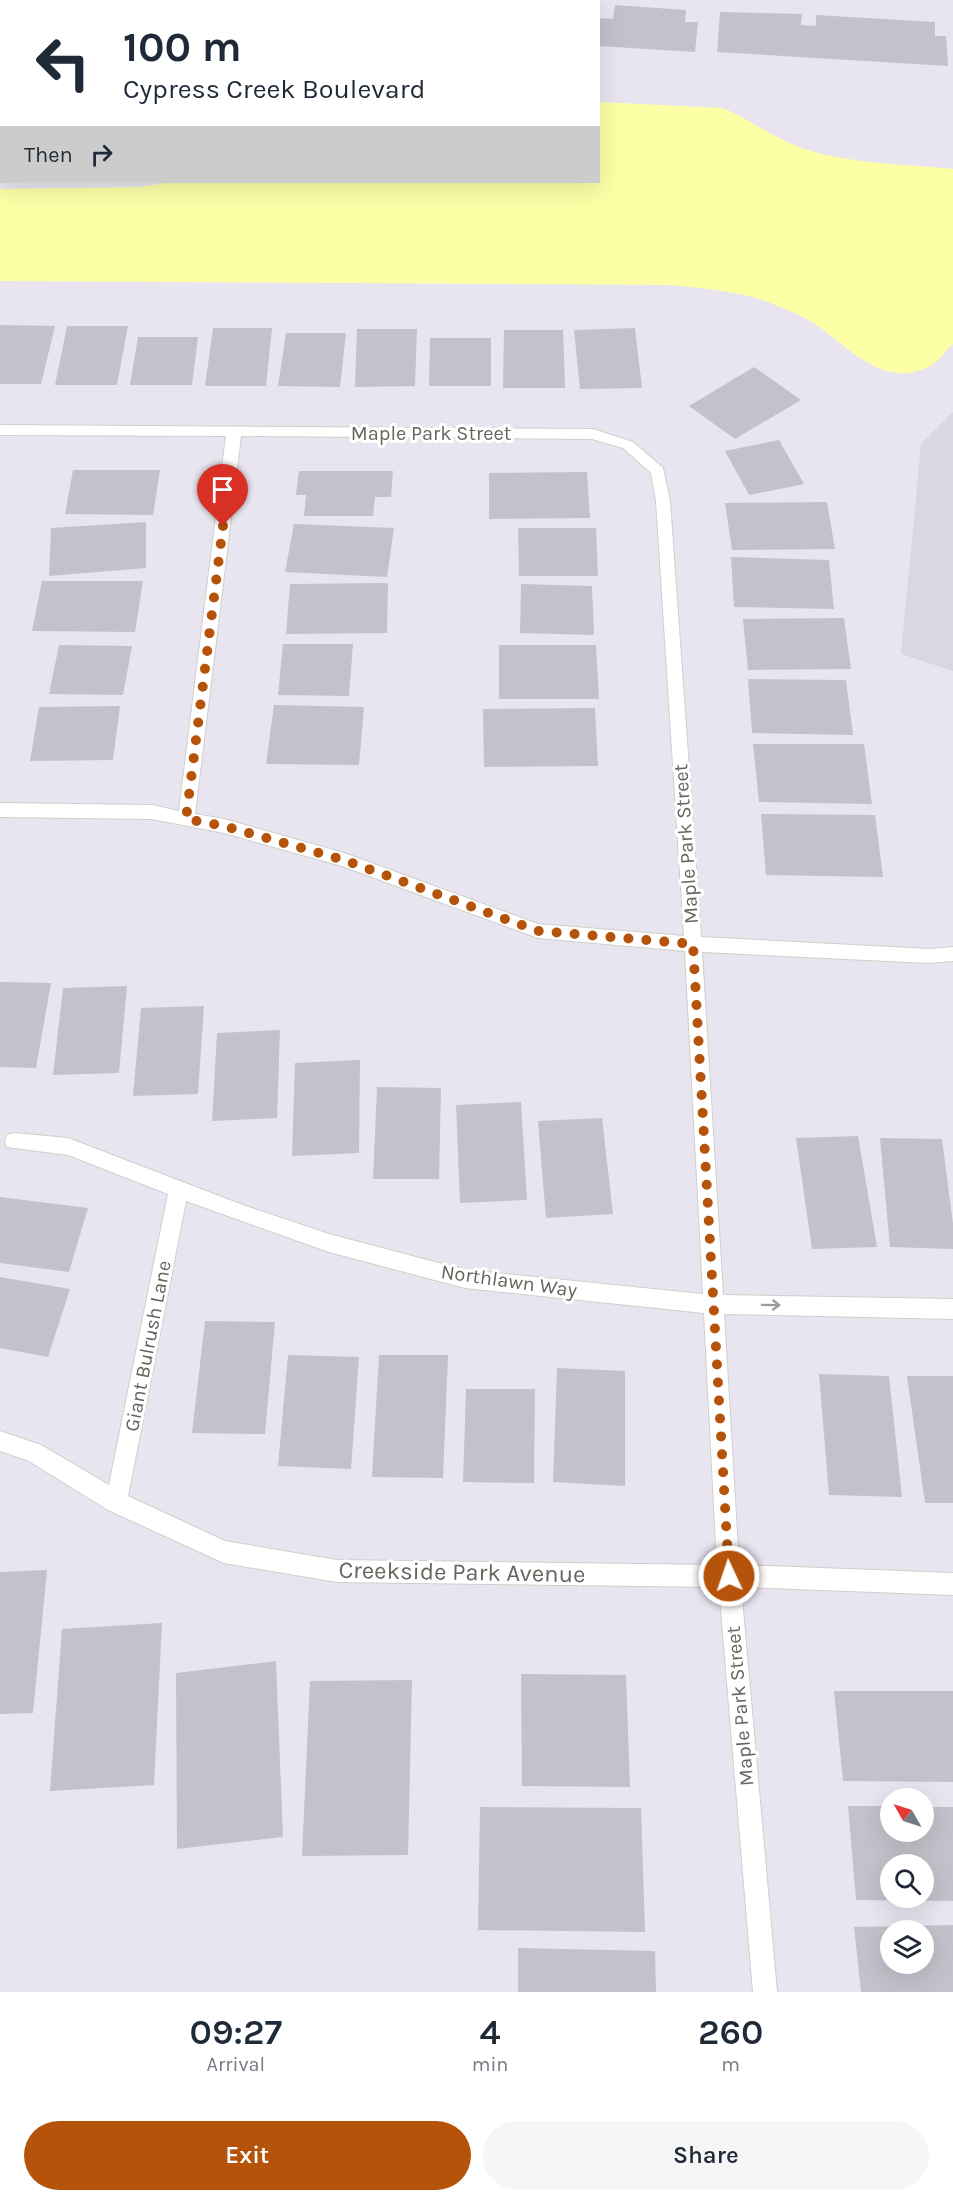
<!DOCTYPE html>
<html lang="en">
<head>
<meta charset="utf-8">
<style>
  :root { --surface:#fff; --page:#f6f6f7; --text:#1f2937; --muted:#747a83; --accent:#b45309 }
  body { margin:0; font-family:Karla,sans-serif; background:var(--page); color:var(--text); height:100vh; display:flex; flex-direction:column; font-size:22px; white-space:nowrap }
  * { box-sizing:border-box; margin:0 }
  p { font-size:20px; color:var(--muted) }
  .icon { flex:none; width:33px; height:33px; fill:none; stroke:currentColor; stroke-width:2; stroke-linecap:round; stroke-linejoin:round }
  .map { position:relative; height:1992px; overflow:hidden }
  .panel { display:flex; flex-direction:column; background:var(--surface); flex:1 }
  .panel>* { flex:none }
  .top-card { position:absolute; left:0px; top:0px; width:600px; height:183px; box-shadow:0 6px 24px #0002; background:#fff; color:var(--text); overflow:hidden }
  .needle { width:39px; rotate:309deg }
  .tools { position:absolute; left:880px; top:1788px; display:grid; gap:12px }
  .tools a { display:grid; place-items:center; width:54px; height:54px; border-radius:50%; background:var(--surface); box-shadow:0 6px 24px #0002; font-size:30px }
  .pin { position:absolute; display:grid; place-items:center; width:51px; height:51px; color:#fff; margin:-62px -26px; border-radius:50% 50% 50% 0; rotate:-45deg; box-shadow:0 0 6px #0007 }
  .pin .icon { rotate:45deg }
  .me { position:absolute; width:66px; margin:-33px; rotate:357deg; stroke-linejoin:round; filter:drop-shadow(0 0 4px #0008) }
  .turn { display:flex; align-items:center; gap:21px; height:126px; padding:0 24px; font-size:27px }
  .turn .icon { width:78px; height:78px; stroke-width:2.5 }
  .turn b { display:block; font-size:42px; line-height:51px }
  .then { display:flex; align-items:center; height:57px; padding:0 24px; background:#0003; gap:12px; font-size:22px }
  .eta { display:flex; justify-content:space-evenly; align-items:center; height:102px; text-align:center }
  .eta b { font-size:36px; font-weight:600; line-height:42px }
  .action { display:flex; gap:12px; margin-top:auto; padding:12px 24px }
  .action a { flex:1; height:69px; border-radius:36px; background:var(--accent); color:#fff; font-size:24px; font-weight:600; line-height:69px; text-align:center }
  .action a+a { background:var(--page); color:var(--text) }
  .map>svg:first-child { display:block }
  .education { fill:#dad6e2 }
  .water { fill:#fcffa6 }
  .building { fill:#c5c1cb; fill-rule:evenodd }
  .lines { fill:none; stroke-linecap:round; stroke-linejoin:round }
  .minor-casing { stroke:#ced0c9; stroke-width:2 }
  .minor { fill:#fff; fill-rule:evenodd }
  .oneway { stroke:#9b9c96 }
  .route { stroke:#b45309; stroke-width:10; stroke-dasharray:0 18 }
  .labels { text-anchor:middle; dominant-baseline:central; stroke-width:6; stroke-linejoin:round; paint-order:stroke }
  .street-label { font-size:20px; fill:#65665d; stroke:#fff }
  .near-street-label { font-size:24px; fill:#65665d; stroke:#fff }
</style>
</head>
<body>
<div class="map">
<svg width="953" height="1992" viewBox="0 0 953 1992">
  <rect width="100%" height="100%" fill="#e9e5f0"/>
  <path class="education" d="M953 412V671L901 654 921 444Z"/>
  <path class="water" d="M599 102 723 108C750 119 773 138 801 148 849 164 903 164 953 169V344C946 350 938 362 930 366 882 391 848 345 812 322 801 315 787 310 775 305 742 291 706 289 671 285L0 281V189L139 187 172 182H598Z"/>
  <path class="building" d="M615 5 686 10 685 22H698L695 52 598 46V18L613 19Z
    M720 12 802 14 801 25 816 26V15L935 22V36H946L948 66 717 52Z
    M0 325 55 326 41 384H0Z
    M67 326H128L117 385H55Z
    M213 328H272L266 386H205Z
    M635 328 642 388 580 389 574 330Z
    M357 329H417L415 386 355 387Z
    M504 330H563L565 388H503Z
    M286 333H346L340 387 278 386Z
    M138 337H198L192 385H130Z
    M430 338H491V386H429Z
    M754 367 801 400 735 439 689 406Z
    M779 440 804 484 749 495 725 451Z
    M73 470H160L153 515 65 514Z
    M299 471H393L391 497H375L373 516H304L306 495H296Z
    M587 472 590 518 489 519V473Z
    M827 502 835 549 732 550 725 503Z
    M146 522V568L49 576 51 528Z
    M294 524 394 528 387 577 285 572Z
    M518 528H596L598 576H519Z
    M731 557 829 560 834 609 734 607Z
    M42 581H143L135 632 32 631Z
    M388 583 387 633 286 634 290 584Z
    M521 584 592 586 594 635 520 633Z
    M844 618 851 669 748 670 743 619Z
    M283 644H353L349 696 278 695Z
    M59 645 132 646 123 695 49 694Z
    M499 645H596L599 699H499Z
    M748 679 846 680 853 735 752 733Z
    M274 705 364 707 359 765 266 764Z
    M120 706 113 760 30 761 39 707Z
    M595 708 598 766 484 767 483 709Z
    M753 744H864L872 804 759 802Z
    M761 814 875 815 883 877 766 875Z
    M0 982 51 983 36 1068 0 1067Z
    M127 986 119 1073 53 1075 63 988Z
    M204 1006 198 1094 133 1096 141 1008Z
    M280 1030 277 1118 212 1121 217 1033Z
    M360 1060 359 1153 292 1156 295 1063Z
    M377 1087 441 1088 439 1179H373Z
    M521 1102 527 1200 460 1203 456 1105Z
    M602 1118 613 1214 546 1218 538 1121Z
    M858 1136 877 1247 812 1249 796 1138Z
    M880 1138 942 1139 953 1224V1249L890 1247Z
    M0 1197 88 1208 69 1272 0 1263Z
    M0 1277 70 1289 48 1357 0 1348Z
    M205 1321 275 1322 265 1434 192 1433Z
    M288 1355 359 1357 351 1469 278 1466Z
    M379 1355H448L443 1478 372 1477Z
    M557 1368 625 1371V1486L553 1482Z
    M819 1374 889 1376 902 1497 829 1495Z
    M907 1376H953V1503H925Z
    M466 1389H535L534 1483 463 1482Z
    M47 1570 33 1713 0 1714V1572Z
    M162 1623 154 1785 50 1791 62 1629Z
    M276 1661 283 1837 177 1849 176 1673Z
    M521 1674 626 1675 630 1787 522 1786Z
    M412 1680 408 1855 302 1856 310 1681Z
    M834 1691H953V1782L843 1781Z
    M848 1806H891V1832H924V1807H953V1901L856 1900ZM891 1864H924V1898H891Z
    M480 1807 641 1808 645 1932 478 1930Z
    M953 1925V1992H861L854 1927ZM891 1930H924V1964H891Z
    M518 1948 655 1951 656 1992H518Z"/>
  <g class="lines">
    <g class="minor-casing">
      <path id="minor" d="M49 0H61L49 2Z
        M118 0H130L118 2Z
        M0 425 593 429 633 442 663 468 670 501 701 937 929 949 953 947V961L929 963 702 952 723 1295 953 1299V1319L724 1314 739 1565 953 1573V1595L741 1587 777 1992H753L719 1587 337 1582 224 1563 108 1510 29 1461 0 1451V1431L41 1445 109 1485 168 1194 68 1155 7 1147 5 1141 7 1135 14 1133 68 1138 240 1204 329 1234 465 1270 703 1294 685 951 538 938 342 866 224 833 152 819 0 817V803L152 805 179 811 226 436 0 435ZM241 436 592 439 623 448 651 473 656 501 684 936 538 924 344 853 224 819 195 814ZM186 1201 329 1252 465 1288 704 1313 717 1565 337 1560 225 1541 128 1496Z"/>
    </g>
    <use href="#minor" class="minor"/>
  </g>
  <defs><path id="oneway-shaft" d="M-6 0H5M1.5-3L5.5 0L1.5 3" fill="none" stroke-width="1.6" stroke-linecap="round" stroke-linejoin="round" transform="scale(1.5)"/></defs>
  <use class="oneway" href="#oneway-shaft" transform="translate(771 1305) rotate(1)"/>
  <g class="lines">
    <path class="route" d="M223 526 186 819 224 826 344 860 538 931 693 944 729 1576"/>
  </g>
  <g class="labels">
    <g class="street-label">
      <text x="431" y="433">Maple Park Street</text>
      <text transform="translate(686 844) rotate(-94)">Maple Park Street</text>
      <text transform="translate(509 1281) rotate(8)">Northlawn Way</text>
      <text transform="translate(148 1346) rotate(-79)">Giant Bulrush Lane</text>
      <text transform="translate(740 1706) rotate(-95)">Maple Park Street</text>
    </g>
    <g class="near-street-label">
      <text transform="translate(462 1572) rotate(1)">Creekside Park Avenue</text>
    </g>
  </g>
</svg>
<div class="tools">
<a><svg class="needle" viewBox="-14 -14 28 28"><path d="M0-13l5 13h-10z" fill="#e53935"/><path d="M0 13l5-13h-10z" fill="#747a83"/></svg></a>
<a><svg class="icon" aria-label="search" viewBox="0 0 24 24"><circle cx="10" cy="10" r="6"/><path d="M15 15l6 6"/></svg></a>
<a><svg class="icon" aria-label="layers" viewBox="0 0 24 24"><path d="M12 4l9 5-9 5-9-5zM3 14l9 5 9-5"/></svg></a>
</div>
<div class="pin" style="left:223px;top:526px;background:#d93025"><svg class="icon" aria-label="arrive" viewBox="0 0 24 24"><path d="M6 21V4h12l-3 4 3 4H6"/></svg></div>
<svg class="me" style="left:729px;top:1576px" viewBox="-20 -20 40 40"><circle r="17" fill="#b45309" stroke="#fff" stroke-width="3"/><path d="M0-11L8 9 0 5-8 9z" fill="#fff"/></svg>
<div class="top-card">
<div class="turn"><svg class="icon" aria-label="left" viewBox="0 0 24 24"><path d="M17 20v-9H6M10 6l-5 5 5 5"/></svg><div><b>100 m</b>Cypress Creek Boulevard</div></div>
<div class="then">Then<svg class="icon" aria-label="right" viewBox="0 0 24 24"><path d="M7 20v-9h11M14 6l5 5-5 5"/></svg></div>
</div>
</div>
<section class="panel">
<div class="eta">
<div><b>09:27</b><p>Arrival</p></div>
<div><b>4</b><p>min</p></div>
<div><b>260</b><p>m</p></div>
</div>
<div class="action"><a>Exit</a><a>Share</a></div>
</section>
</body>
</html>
